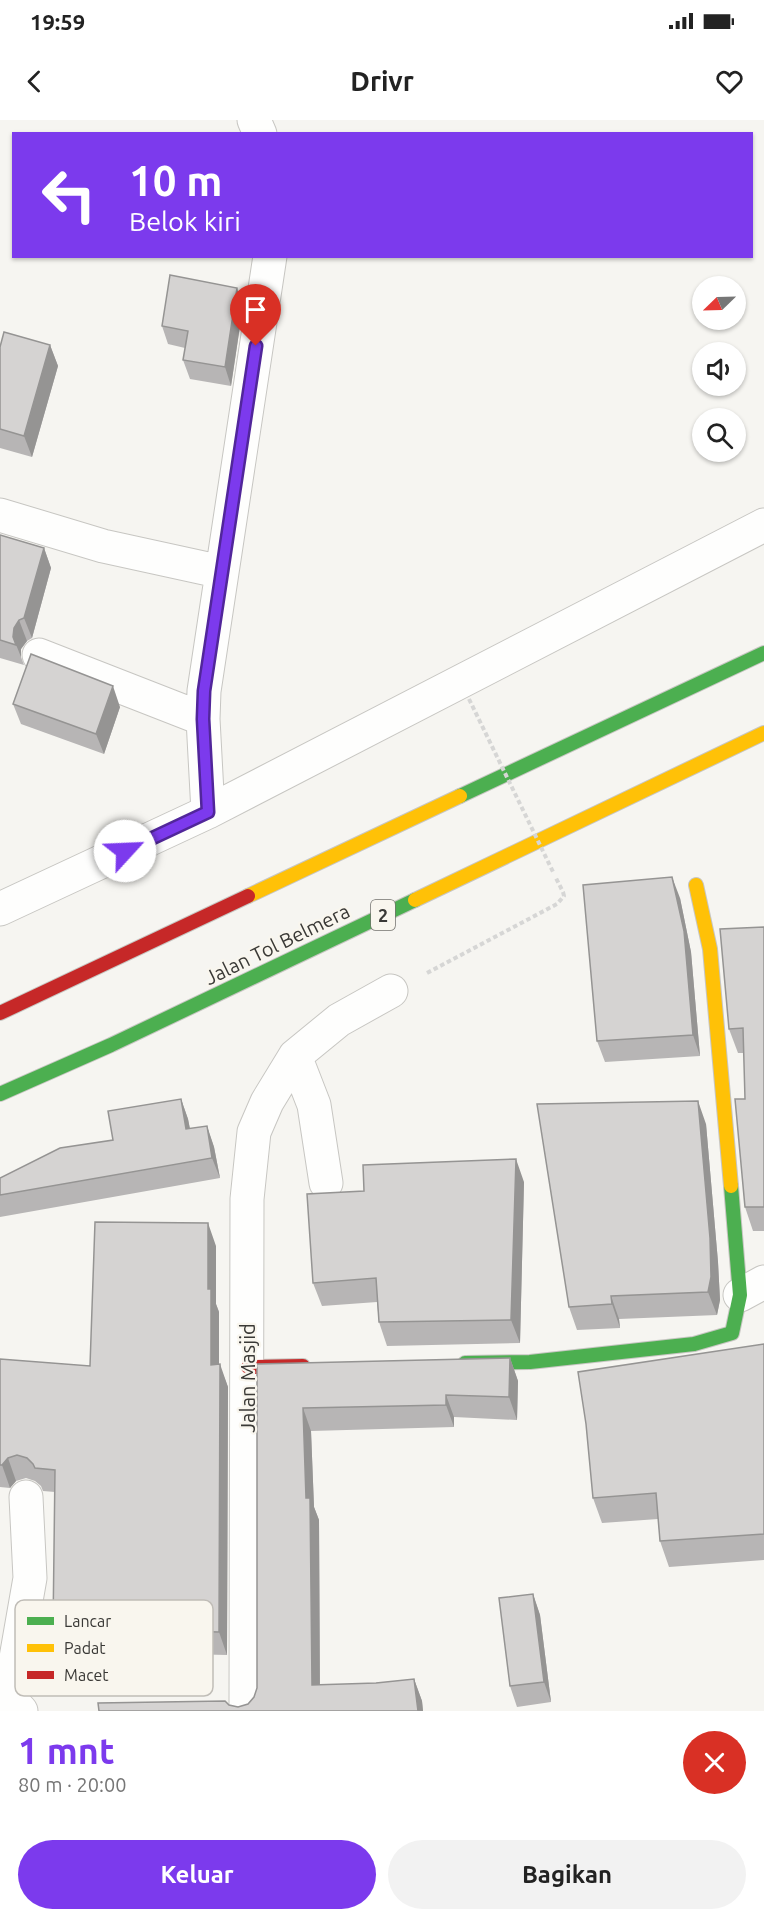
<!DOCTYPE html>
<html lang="id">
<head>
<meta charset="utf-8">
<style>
  :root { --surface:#fff; --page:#f2f2f2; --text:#222; --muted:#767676; --accent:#7c3aed }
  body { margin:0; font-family:Ubuntu,sans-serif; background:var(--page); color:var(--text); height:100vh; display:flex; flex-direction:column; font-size:22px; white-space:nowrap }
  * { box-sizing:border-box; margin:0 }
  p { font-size:20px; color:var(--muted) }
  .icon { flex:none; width:33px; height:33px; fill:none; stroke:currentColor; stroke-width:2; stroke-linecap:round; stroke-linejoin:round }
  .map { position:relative; height:1591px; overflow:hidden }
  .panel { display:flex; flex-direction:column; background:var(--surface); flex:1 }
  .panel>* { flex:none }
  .hud { position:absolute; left:12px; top:12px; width:741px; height:126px; border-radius:0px; box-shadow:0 2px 4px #0004; background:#7c3aed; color:#fff; overflow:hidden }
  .needle { width:39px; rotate:247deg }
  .tools { position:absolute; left:692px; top:156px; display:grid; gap:12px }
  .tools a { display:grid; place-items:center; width:54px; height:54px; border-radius:50%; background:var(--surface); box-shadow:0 2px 4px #0004; font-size:30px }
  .pin { position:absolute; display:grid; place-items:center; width:51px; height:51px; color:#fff; margin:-62px -26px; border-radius:50% 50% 50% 0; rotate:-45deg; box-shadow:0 0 6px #0007 }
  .pin .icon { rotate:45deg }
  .me { position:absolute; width:66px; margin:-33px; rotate:65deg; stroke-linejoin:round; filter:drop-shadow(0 0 4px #0008) }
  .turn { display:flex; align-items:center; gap:21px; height:126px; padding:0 18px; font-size:27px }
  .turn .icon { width:78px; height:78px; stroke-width:2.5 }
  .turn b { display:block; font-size:42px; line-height:51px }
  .round { display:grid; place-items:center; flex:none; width:63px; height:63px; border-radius:32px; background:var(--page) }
  .summary { display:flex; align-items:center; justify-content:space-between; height:102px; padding:0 18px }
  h1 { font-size:36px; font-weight:700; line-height:45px; color:var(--accent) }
  .button { display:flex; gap:12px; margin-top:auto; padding:12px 18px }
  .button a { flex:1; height:69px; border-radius:36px; background:var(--accent); color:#fff; font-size:24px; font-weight:700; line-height:69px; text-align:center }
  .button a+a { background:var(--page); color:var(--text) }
  .status { display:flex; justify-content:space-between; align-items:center; height:42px; padding:0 30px; background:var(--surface); direction:ltr }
  .status svg { height:16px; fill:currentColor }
  header { display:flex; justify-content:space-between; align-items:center; height:78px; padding:0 18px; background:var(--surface); font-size:27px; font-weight:700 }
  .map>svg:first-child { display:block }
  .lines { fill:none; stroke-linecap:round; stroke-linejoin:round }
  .street-casing { stroke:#c7c6c2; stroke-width:35 }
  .fast-casing { stroke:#c7c6c2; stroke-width:16 }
  .slow-casing { stroke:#c7c6c2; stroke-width:16 }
  .jam-casing { stroke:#c7c6c2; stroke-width:16 }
  .path { stroke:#d6d6d5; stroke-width:4; stroke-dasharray:4.5 3; stroke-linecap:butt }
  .street { stroke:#fefefd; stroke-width:33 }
  .fast { stroke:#4caf50; stroke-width:14 }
  .slow { stroke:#ffc107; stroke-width:14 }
  .jam { stroke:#c62828; stroke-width:14 }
  .path-bridge { stroke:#d6d6d5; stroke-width:4; stroke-dasharray:4.5 3; stroke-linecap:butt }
  .wall { fill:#b7b5b5 }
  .shaded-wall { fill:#959493 }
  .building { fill:#d5d3d2; stroke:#959493; stroke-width:1.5 }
  .route-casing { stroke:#51269a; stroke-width:15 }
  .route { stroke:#7c3aed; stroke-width:10 }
  .labels { text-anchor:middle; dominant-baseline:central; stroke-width:4.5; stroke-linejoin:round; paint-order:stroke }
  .shield { fill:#f9f6ee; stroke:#73726d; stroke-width:1.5 }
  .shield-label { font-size:18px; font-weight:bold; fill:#3a3936 }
  .street-label { font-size:20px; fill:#3a3936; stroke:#f9f6ee }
  .key { fill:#f9f6ee; stroke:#c0bdb7; stroke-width:1.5 }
  .key-label { font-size:16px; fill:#3a3936 }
</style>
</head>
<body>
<div class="status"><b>19:59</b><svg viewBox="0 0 49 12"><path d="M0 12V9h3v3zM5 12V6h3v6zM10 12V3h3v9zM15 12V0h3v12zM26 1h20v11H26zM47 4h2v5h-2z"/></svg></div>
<header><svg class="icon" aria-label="back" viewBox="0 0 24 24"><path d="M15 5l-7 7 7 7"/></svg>Drivr<svg class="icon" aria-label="heart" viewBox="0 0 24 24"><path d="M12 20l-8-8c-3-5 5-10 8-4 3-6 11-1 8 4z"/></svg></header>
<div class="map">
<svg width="764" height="1591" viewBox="0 0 764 1591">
  <rect width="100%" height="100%" fill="#f6f5f1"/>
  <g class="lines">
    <g class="street-casing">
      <path id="street" d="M254 0 260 14
        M0 395 103 426 222 452
        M39 535 203 599
        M208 692 203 599 204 571 270 136
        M0 789 208 692 764 405
        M295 936 314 985 326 1063
        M740 1175 764 1162
        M21 1591 9 1578 30 1458 26 1377
        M246 1591 247 1079 254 1012 267 982 295 936 339 900 391 871"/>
    </g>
    <g class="fast-casing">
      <path id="fast" d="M460 676 764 533
        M0 974 111 925 415 780
        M465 1243 530 1242 694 1224 732 1213 740 1175 731 1066"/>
    </g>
    <g class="slow-casing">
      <path id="slow" d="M696 765 710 829 731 1066
        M248 776 460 676
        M415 780 764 613"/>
    </g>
    <g class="jam-casing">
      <path id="jam" d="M0 893 248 776
        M248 1247 303 1246"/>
    </g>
    <path class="path" d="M427 853 557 784 564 776 563 772 556 758"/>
    <use href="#street" class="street"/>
    <use href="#fast" class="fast"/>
    <use href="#slow" class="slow"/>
    <use href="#jam" class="jam"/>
    <path class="path-bridge" d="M469 579 554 754"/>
  </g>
  <path class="wall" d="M243 186 231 266 190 259 183 240 185 228 168 224 162 206Z
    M50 225 58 246 32 337 0 328V227Z
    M0 415 44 428 51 448 32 518 27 521 21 529V537L24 545 0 538Z
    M13 584 120 587 104 634 21 604Z
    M680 778 691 832 700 936 605 942 597 921Z
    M764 807V1111H753L745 1087V979L744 933H738L729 909Z
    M181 979 188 999 190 1009 207 1006 214 1027 220 1058 0 1097V1075L113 1020Z
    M706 1004 718 1142 720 1180 717 1195 619 1199 620 1208 577 1210 569 1187Z
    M524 1062 520 1223 387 1226 379 1202 377 1182 322 1186 313 1163Z
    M216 1126V1184L219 1192V1244L228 1267 227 1535 61 1531 53 1508 55 1372 43 1371 41 1366 35 1361 26 1358 16 1361 10 1368 0 1367V1239L90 1246Z
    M764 1224V1440L669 1447 660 1421 658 1399 602 1403 593 1378Z
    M510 1238 518 1261 517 1300 454 1297V1307L311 1311 314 1387 319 1400 320 1565 376 1563 414 1559 422 1581 423 1591H99L98 1583 225 1581 229 1585 238 1587 248 1584 254 1577 257 1568V1244Z
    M533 1474 540 1495 551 1582 517 1587 510 1566Z"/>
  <path class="shaded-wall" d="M237 168 243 186 231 266 225 247Z
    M50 225 58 246 32 337 24 316Z
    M44 428 51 448 32 518 24 498Z
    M19 500 27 521 21 529V537L13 517 14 508Z
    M113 566 120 587 104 634 96 614Z
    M672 757 680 778 691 832 700 936 693 915Z
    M181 979 188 999 194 1030 186 1009Z
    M698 981 706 1004 718 1142 720 1180 717 1195 708 1172Z
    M207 1006 214 1027 220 1058 212 1038Z
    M516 1039 524 1062 520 1223 511 1200Z
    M208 1103 216 1126V1184L219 1192V1267L211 1245 208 1169Z
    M611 1176 619 1199 620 1208 612 1184Z
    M510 1238 518 1261 517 1300 509 1277Z
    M220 1244 228 1267 227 1535 219 1512Z
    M446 1275 454 1297V1307L446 1285Z
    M303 1288 311 1311 314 1387 319 1400 320 1588 312 1565Z
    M8 1338 16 1361 10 1368 2 1345Z
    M533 1474 540 1495 551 1582 544 1562Z
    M414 1559 422 1581 423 1591H418Z"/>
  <path class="building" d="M170 155 237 168 225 247 183 240 188 211 162 206Z
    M4 212 50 225 24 316 0 309V227Z
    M0 415 44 428 24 498 19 500 14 508 13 517 16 525 0 520Z
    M31 534 113 566 96 614 13 584Z
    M672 757 684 811 693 915 597 921 583 765Z
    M764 807V1087H745L735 979H745L743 908 729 909 720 809Z
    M181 979 186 1009 207 1006 212 1038 0 1075V1058L60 1028 113 1020 108 991Z
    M698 981 710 1118 711 1157 708 1172 611 1176 612 1184 569 1187 537 984Z
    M516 1039 511 1200 379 1202 376 1158 313 1163 307 1074 364 1071 363 1045Z
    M95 1102 208 1103V1169H211V1245L220 1244 219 1512 53 1508 55 1350 35 1348 33 1344 27 1338 17 1335 8 1338 2 1345H0V1239L90 1246Z
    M764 1224V1414L660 1421 656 1373 593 1378 586 1304 578 1252Z
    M510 1238 509 1277 446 1275V1285L303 1288 306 1378H310L312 1565 376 1563 414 1559 418 1591H99L98 1583 225 1581 229 1585 238 1587 248 1584 254 1577 257 1568V1244Z
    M533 1474 544 1562 510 1566 499 1478Z"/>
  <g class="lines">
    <g class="route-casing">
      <path id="route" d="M125 731 208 692 203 599 204 571 256 226"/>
    </g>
    <use href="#route" class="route"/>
  </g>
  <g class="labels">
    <rect class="shield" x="371" y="780" width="24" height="30" rx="4.5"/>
    <g class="shield-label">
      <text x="383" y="795">2</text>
    </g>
    <g class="street-label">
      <text transform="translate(277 824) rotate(-26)">Jalan Tol Belmera</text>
      <text transform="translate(247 1258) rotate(-90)">Jalan Masjid</text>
    </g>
  </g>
  <rect x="15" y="1480" width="198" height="96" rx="9" class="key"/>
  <rect x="27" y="1497" width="27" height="8" fill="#4caf50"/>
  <rect x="27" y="1524" width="27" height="8" fill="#ffc107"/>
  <rect x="27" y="1551" width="27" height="8" fill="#c62828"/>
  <g class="key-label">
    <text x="64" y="1507">Lancar</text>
    <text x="64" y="1534">Padat</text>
    <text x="64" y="1561">Macet</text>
  </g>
</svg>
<div class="tools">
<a><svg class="needle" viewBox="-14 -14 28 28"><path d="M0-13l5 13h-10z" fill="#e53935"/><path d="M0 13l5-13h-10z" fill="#767676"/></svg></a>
<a><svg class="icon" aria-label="sound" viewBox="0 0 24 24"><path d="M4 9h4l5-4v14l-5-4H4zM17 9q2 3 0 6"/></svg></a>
<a><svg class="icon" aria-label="search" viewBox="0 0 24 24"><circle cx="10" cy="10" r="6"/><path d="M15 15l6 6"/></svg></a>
</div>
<div class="pin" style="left:256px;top:226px;background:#d93025"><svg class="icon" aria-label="arrive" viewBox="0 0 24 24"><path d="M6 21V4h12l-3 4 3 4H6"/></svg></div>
<svg class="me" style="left:125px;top:731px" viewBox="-20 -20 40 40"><circle r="19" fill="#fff"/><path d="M0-13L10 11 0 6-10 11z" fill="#7c3aed"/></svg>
<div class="hud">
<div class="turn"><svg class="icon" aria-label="left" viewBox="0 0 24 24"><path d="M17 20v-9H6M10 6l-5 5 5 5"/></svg><div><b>10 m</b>Belok kiri</div></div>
</div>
</div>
<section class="panel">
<div class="summary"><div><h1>1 mnt</h1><p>80 m · 20:00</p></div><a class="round" style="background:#d93025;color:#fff"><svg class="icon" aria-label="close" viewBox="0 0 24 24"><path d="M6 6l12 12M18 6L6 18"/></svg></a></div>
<div class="button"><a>Keluar</a><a>Bagikan</a></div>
</section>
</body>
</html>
